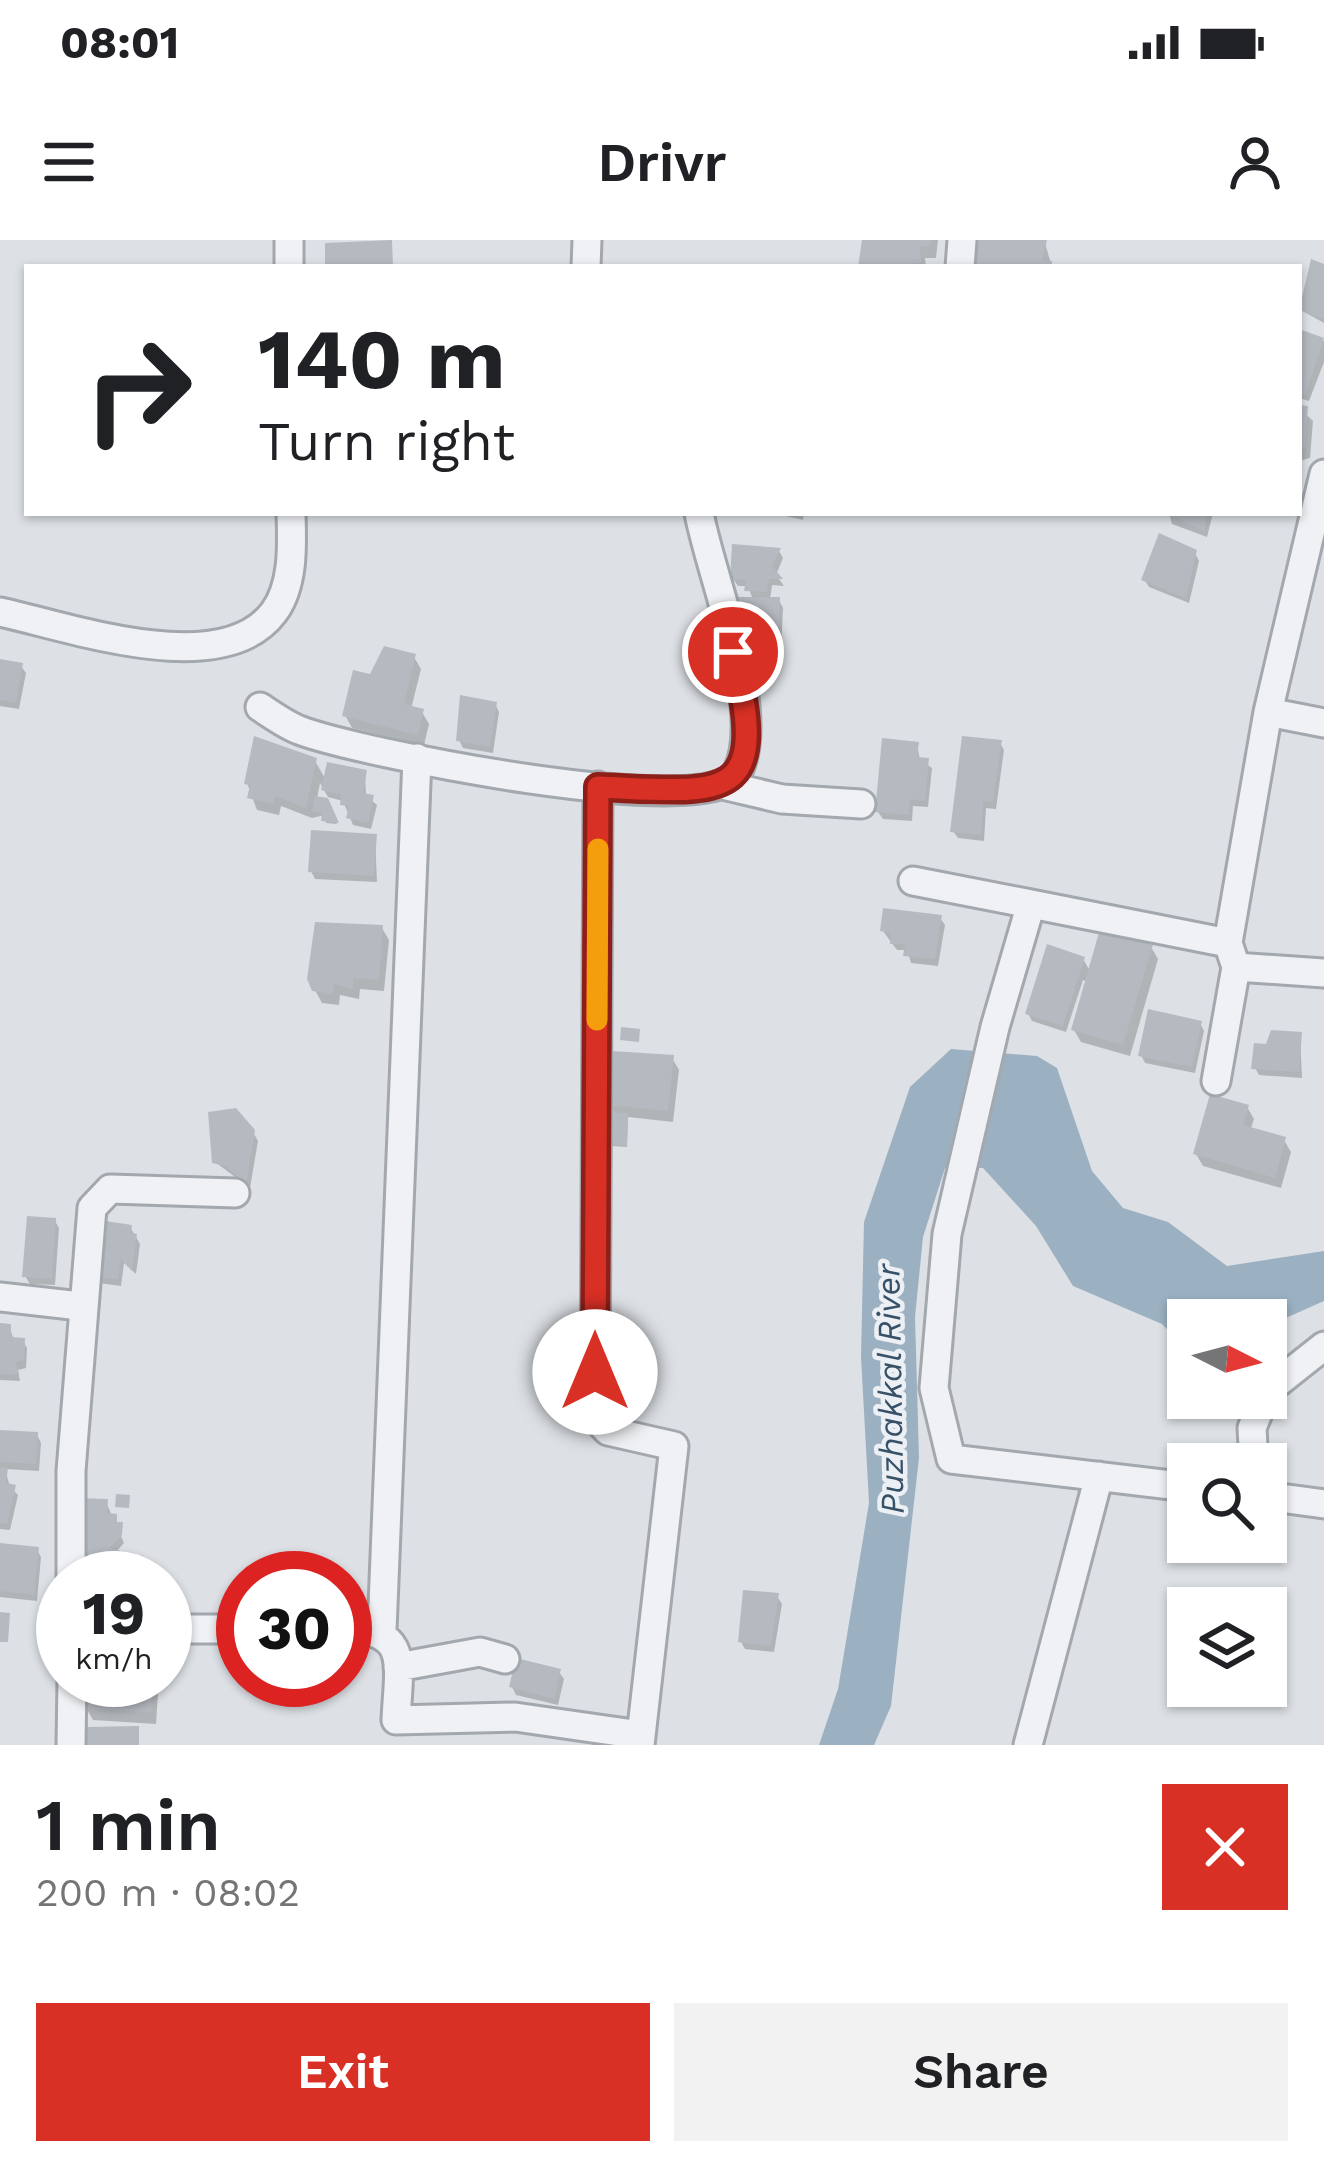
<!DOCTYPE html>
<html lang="en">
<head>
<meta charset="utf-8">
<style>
  :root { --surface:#fff; --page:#f2f2f2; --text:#202124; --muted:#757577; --accent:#d93025 }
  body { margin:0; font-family:"Work Sans",sans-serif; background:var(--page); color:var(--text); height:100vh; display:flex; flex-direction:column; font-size:45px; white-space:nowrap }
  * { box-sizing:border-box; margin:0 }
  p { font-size:39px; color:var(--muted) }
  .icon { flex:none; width:66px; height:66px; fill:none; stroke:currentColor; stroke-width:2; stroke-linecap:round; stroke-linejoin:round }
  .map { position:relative; height:1505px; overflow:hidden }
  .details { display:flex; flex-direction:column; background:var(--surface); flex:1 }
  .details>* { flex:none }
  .hud { position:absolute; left:24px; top:24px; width:1278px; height:252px; border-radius:0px; box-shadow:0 3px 9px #0004; background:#fff; color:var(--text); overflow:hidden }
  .needle { width:78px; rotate:96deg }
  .buttons { position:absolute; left:1167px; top:1059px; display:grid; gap:24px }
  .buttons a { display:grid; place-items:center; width:120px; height:120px; border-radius:0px; background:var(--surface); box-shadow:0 3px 9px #0004; font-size:60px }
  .speed { position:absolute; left:36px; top:1311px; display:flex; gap:24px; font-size:60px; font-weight:700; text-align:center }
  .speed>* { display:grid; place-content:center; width:156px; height:156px; border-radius:50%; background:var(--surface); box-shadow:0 3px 9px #0004; line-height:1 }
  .speed small { font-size:30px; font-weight:400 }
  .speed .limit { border:18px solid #d22; background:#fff; color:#111 }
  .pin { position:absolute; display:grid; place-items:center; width:102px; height:102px; color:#fff; margin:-51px; border:6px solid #fff; border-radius:50%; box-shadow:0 3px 12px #0007 }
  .me { position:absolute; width:132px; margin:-66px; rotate:0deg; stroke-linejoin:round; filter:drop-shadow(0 0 9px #0008) }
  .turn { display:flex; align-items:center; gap:42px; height:252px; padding:0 36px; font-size:54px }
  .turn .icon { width:156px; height:156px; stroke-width:2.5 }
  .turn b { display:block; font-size:84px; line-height:102px }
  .round { display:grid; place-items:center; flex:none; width:126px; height:126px; border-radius:0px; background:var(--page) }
  .overview { display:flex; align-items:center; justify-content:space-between; height:204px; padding:0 36px }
  h1 { font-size:72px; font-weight:600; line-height:90px }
  .cta { display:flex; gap:24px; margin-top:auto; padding:24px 36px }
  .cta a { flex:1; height:138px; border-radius:0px; background:var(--accent); color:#fff; font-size:48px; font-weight:600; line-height:138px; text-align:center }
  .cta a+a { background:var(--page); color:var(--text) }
  .status { display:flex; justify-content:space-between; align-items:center; height:84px; padding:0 60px; background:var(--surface); direction:ltr }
  .status svg { height:33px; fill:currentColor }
  header { display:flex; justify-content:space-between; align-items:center; height:156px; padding:0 36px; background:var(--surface); font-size:54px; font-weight:600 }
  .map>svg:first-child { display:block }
  .water { fill:#9bb1c2 }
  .shadow { fill:#0003 }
  .building { fill:#b5bac1 }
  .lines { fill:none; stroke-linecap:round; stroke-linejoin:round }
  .minor-casing { stroke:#a3a8ae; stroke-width:33 }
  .minor { stroke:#eff1f4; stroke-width:27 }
  .route-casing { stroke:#8d1f18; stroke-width:30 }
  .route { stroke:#d93025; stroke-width:21 }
  .slow { stroke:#f59e0b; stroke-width:21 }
  .labels { text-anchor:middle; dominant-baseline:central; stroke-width:9; stroke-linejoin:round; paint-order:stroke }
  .water-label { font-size:33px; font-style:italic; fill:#375169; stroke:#eceff3 }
</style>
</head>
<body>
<div class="status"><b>08:01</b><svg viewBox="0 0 49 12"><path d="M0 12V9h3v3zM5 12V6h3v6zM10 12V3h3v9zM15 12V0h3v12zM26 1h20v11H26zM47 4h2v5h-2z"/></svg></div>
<header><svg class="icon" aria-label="menu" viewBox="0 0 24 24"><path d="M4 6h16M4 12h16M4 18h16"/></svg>Drivr<svg class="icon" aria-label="person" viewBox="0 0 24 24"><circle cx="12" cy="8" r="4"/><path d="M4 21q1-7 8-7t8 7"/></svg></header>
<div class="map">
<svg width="1324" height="1505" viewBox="0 0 1324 1505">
  <rect width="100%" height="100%" fill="#dde1e5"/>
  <path class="water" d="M951 809 1037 816 1057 828 1092 931 1123 968 1168 982 1227 1026 1324 1011V1061L1279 1081 1266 1099V1080H1188V1111L1162 1084 1073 1046 1036 986 983 928H945L923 997 915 1077 919 1218 891 1466 874 1505H819L838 1449 869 1263 861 1117 864 982 910 847Z"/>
  <path class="shadow" d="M865 0H938L936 18H925L926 27H861Z
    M979 0 1045 3 1052 27H974Z
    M1313 23 1324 28V83L1299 69Z
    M1299 92 1324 101V122L1309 161 1299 158Z
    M1299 168 1313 181 1310 218 1299 221Z
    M773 273H804L803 280Z
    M1169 273H1213L1207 297 1172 284Z
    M779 311 783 318 776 335 784 346 772 345 770 360H779L783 368 780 431 755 425 750 417 753 360 748 346H738L733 339Z
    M1195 313 1199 321 1189 363 1149 347 1144 339Z
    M414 417 421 429 411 469 422 472 429 484 424 505 352 488 345 475 372 437Z
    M0 422 21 426 26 433 19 469 0 466Z
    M495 464 499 472 493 513 463 508 459 500Z
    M1000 503 1004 510 996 569 986 568 984 601 958 598 953 591Z
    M917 505 920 520 932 528 928 567 913 566 912 581 883 579 878 572Z
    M315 521 326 540 365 533 366 556 377 565 371 589 353 585 343 561 328 557 320 543 317 559 326 560 337 584 326 583 325 575 312 578 281 566 279 575 257 570 247 543Z
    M375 597 377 642 315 639 311 631Z
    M940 678 945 685 938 726 911 723 907 710H897L883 691Z
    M382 688 389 700 384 751 360 749 359 759 340 755 339 765 322 763 315 750Z
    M1151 707 1158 719 1130 816 1081 802 1074 790 1088 742 1083 740 1066 792 1032 781 1028 773 1083 719 1091 733Z
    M1200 783 1204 791 1195 833 1145 823 1141 815Z
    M1300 794 1302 838 1259 835 1255 828Z
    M672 818 679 830 673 882 628 877 627 907 612 906 616 876 609 864Z
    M1247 867 1254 879 1250 891 1284 900 1291 912 1281 948 1203 926 1196 914Z
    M253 892 258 901 250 948 215 922Z
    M55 981 59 988 55 1045 30 1044 25 1036Z
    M130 987 140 1004 136 1034 124 1023 121 1046 99 1043 94 1035Z
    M0 1086H9L14 1100 23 1101 27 1108 26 1128 18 1130 20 1141 0 1140Z
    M0 1193 37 1195 41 1203 39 1231 5 1229 10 1247 18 1255 10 1290 0 1289Z
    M106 1262 124 1303 115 1313 128 1325 84 1319 80 1312Z
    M0 1306 37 1310 41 1317 37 1361 0 1357Z
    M777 1356 782 1364 774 1412 745 1409 741 1402Z
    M559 1432 564 1439 558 1465 516 1455 512 1447Z
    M88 1440H159L156 1484 93 1480 86 1468Z"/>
  <path class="building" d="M392 0 393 27H325V3Z
    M862 0H931L930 6 920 7 921 23 858 27Z
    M976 0H1047L1042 20 1052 21V27H971Z
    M1311 19 1324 24V79L1299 70Z
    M1299 89 1324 98 1305 155 1299 153Z
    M1299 165 1308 166 1305 206 1299 208Z
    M1166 273H1208L1204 291Z
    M1159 293 1197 310 1186 358 1141 340Z
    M732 304 781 308 772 326 783 339H769L767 352 744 351 746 339 730 340Z
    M733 357H780L777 425 747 419Z
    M384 406 416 414 404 464 424 469 418 495 342 476 353 430 370 434Z
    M0 419 23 423 16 463 0 460Z
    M460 455 497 462 490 507 456 501Z
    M254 496 317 518 306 568 275 556 273 564 247 558 250 545 244 544Z
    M962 496 1002 500 993 562 983 561 981 595 950 592Z
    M882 498 919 502 917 517 929 518 925 561 910 559 909 575 875 572Z
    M327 522 367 530 363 553 374 555 368 583 346 578 349 566 340 565 341 555 321 550Z
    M315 556 328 558 339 583 321 581 322 573 312 572Z
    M311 590 377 594 374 636 308 632Z
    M883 668 942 675 935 719 903 716 905 704H890L891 693 880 691Z
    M315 682 383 685 379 740 354 738 353 749 334 744 333 754 312 751 307 739Z
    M1100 689 1153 705 1123 805 1071 790Z
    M1047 704 1085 717 1063 786 1025 774Z
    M1148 769 1202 781 1192 827 1138 816Z
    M621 787 640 789 639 802 620 800Z
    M1271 790 1302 792 1299 832 1251 829 1254 803 1266 804Z
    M611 811 674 815 668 871 606 865Z
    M1210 854 1249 865 1243 885 1286 897 1275 938 1193 914Z
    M236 868 255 890 246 944 226 926 212 923 208 872Z
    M609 872 628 873 627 906 607 904Z
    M27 976 56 978 52 1039 22 1037Z
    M99 980 132 985 131 993 137 994 132 1031 121 1019 118 1039 91 1036Z
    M0 1083 11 1084V1097L25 1098 24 1120 16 1122 19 1135 0 1134Z
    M0 1190 38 1192 36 1224 0 1222Z
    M0 1227 8 1228 6 1243 16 1245 7 1284 0 1283Z
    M116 1254 130 1255 129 1268 115 1267Z
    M77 1258 108 1259 107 1273 117 1274V1282H123L122 1295 109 1308 125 1312V1318L77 1312Z
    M0 1303 39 1307 34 1355 0 1351Z
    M743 1350 779 1353 771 1406 738 1402Z
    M0 1372 10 1373 8 1402H0Z
    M516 1418 561 1429 554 1459 509 1447Z
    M85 1440H153L151 1472 83 1469Z
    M139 1486V1505H87V1487Z"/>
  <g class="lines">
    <g class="minor-casing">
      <path id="minor" d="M289 0V27
        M586 27 587 0
        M960 27 962 0
        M0 372C70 387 222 442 274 372 294 345 292 304 291 273
        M260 467C272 475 286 485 299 490 355 512 711 584 737 533 768 473 711 338 699 273
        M1268 472 1324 483
        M598 546 595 1177 608 1191 674 1206 640 1505
        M727 546 782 559 861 564
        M913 641 1031 664
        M1236 727 1324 733
        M1216 841 1236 727 1228 703
        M0 1057 80 1066
        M1266 1152 1324 1106
        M1254 1224 1252 1188 1264 1158
        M1188 1247 951 1219 934 1148 947 994 995 787 1031 664 1228 703 1268 472 1324 234
        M1266 1256 1324 1264
        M71 1338V1231L92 968 110 949 235 953
        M165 1389H243
        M345 1389C412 1389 398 1428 396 1480L515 1477 641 1495
        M382 1391 417 518
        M398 1427 480 1412 505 1419
        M71 1505 72 1440
        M1028 1505 1099 1236"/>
    </g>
    <use href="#minor" class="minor"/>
  </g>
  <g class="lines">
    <g class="route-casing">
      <path id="route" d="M595 1132 598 547C725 552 772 566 733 412"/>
    </g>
    <use href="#route" class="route"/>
    <path class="slow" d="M597 780 598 609"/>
  </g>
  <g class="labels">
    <g class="water-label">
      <text transform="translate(890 1149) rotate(-91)">Puzhakkal River</text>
    </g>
  </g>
</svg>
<div class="buttons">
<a><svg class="needle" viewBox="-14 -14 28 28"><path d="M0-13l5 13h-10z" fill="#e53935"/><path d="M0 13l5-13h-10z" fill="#757577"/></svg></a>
<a><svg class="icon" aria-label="search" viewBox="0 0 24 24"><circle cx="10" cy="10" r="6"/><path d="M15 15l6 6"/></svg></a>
<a><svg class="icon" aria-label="layers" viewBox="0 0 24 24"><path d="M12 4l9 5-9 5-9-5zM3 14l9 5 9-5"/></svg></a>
</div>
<div class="speed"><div>19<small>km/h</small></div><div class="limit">30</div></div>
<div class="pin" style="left:733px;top:412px;background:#d93025"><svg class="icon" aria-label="arrive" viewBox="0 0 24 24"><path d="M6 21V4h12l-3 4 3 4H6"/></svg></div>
<svg class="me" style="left:595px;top:1132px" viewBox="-20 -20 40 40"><circle r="19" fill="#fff"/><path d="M0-13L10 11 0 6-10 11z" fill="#d93025"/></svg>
<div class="hud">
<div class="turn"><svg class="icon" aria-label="right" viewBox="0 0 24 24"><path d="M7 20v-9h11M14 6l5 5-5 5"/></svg><div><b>140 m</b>Turn right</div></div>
</div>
</div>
<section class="details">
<div class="overview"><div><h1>1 min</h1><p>200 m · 08:02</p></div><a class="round" style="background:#d93025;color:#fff"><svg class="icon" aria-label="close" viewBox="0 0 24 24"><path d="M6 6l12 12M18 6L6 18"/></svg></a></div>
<div class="cta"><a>Exit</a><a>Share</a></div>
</section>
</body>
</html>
